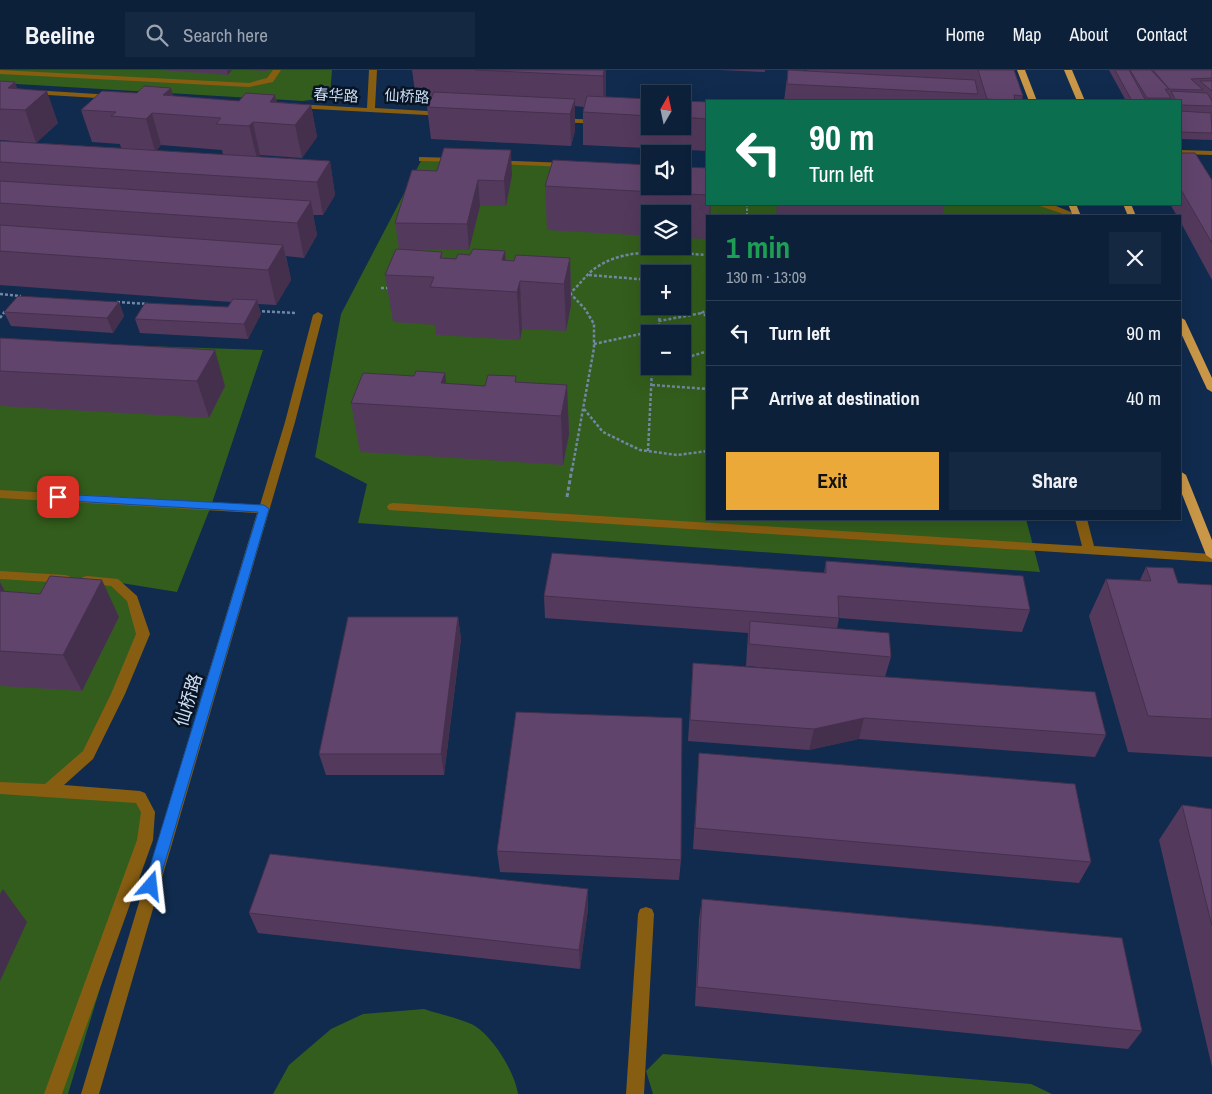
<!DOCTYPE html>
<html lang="en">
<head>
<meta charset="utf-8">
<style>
  :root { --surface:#0c203a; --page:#152842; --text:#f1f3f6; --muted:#9aa3af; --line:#2c3e54; --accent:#eba939 }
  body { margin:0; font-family:"Archivo Narrow","Noto Sans SC",sans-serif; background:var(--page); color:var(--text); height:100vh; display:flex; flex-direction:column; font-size:19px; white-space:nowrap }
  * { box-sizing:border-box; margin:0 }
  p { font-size:16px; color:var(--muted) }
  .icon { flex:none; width:28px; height:28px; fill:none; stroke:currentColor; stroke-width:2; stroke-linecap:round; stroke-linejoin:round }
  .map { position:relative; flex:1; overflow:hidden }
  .sheet { position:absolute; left:706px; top:145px; width:475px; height:305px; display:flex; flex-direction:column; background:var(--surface); border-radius:0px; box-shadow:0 5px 20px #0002,0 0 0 1px var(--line) }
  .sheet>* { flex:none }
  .hud { position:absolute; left:706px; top:30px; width:475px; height:105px; border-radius:0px; box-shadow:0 5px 20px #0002,0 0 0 1px var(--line); background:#0b6e4f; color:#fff; overflow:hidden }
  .needle { width:32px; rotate:9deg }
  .buttons { position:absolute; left:641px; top:15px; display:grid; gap:10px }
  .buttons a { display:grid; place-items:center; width:50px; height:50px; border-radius:0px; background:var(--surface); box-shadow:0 5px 20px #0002,0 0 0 1px var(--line); font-size:25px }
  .pin { position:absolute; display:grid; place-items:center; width:42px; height:42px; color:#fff; margin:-21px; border-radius:10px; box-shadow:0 2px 8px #0006 }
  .me { position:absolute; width:55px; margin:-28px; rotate:17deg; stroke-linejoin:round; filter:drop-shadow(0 0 4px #0008) }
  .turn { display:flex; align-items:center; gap:18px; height:105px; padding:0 20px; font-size:22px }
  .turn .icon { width:65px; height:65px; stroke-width:2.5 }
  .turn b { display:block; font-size:35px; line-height:42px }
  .round { display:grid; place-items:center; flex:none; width:52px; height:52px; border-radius:0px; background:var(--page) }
  .headline { display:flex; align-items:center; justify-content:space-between; height:85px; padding:0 20px }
  h1 { font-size:30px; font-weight:700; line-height:38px; color:#1e9e55 }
  .cta { display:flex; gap:10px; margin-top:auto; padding:10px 20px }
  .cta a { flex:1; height:58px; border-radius:0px; background:var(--accent); color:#111; font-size:20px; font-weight:700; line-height:58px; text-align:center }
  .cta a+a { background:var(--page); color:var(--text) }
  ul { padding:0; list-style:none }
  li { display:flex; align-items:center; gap:15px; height:65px; padding:0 20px; border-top:1px solid var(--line) }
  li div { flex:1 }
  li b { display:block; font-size:19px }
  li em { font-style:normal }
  header { display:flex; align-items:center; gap:30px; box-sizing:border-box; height:70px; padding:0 25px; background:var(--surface); border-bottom:1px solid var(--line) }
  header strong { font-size:24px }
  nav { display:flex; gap:28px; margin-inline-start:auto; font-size:18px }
  .search { width:350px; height:45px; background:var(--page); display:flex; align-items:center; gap:12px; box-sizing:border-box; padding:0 18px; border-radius:0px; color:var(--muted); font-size:19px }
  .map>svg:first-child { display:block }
  .green { fill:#335d1c; fill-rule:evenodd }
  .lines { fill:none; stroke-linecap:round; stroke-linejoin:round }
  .path-far2 { stroke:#7187a4; stroke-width:2; stroke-dasharray:2.5 2; stroke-linecap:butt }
  .path-far1 { stroke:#7187a4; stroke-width:2.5; stroke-dasharray:3 2; stroke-linecap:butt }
  .path { stroke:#7187a4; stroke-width:3; stroke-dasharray:4 2.5; stroke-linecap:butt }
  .minor { fill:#875d11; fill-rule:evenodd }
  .major { fill:#c99747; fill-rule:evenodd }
  .wall { fill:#533a5d; fill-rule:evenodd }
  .shaded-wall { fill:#44304c }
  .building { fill:#61446c; stroke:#44304c }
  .route { fill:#1a73e8; stroke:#114b97 }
  .labels { text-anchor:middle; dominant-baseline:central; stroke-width:5; stroke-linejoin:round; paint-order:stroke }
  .far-street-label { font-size:15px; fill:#ccddf4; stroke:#081423 }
  .street-label { font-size:18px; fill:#ccddf4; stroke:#081423 }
</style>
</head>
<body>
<header>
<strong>Beeline</strong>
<div class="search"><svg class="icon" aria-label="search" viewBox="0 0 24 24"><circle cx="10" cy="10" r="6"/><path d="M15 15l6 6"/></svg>Search here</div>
<nav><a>Home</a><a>Map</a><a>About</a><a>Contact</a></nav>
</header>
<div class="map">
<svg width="1212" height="1024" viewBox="0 0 1212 1024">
  <rect width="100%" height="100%" fill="#102b4e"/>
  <path class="green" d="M0 0H332L330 27 303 31 0 13Z
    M422 89 650 99V116H682L708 134H1043L1077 146H708V449H1026L1040 502 358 453 367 414 315 387 341 244ZM650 144H682V176H650ZM650 204H682V236H650ZM650 264H682V296H650Z
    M0 271 263 280 211 436 177 522 115 512 133 529 143 564 88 685 48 720 140 727 145 770 68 1024H0Z
    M424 939C438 944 463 949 475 956 494 968 515 1003 518 1024H273L289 995 331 959 363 944Z
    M663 984 1031 1014 1052 1024H653L646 1001Z"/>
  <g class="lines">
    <path class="path-far2" d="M747 134V146"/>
    <path class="path-far1" d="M589 205 650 210
      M381 218H390
      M570 223 585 239 594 254V278L572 400
      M0 224 21 226
      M569 224C579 216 586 204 597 197 628 176 673 183 708 185
      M117 232 148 234
      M708 238 702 243 708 247
      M257 241 295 243
      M0 248 6 240
      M659 251 662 236
      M594 274 659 260V251L702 243
      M682 289 708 281
      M652 315 708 319
      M584 339 603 362 640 380 677 385 708 381
      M648 381 652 299 660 296"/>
    <path class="path" d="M567 427 572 398"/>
    <path class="minor" d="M0 0 249 13 267 8 273 0H281L273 12 249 17 0 4Z
      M369 0H377L375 38 445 42 449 44 445 46 295 38 291 36 295 34 367 38Z
      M0 18 113 25 117 27 113 29 0 22Z
      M555 48 600 50 604 52 600 54 558 52H555Z
      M1180 80 1212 81V85L1180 84Z
      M419 87 458 88 462 90 458 92 422 91H419Z
      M492 90 568 93 572 95 568 97 495 94H492Z
      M1039 134H1051L1081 146H1069L1040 136Z
      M318 242 323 245 295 352 99 1024H81L257 443 0 428V420L260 435 285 352 313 245Z
      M393 433 1082 476 1075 449H1087L1094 476 1212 484V492L389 440 387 437 389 434Z
      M0 501 65 505 69 506 71 509 69 512 65 513 0 509Z
      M87 506 118 509 137 526 150 564 125 624 93 689 64 715 140 721 145 723 155 742 153 770 62 1024H44L137 770 141 742 136 733 0 724V712L45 714 83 681 111 624 136 564 127 531 111 516 83 513 81 510 83 507Z
      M646 837 652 839 654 844 644 1024H626L638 844 640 839Z"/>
    <path class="major" d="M1017 0H1025L1037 31H1029Z
      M1064 0H1072L1085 31H1077Z
      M1068 134H1076L1081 146H1073Z
      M1123 134H1131L1136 146H1128Z
      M1180 247 1185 250 1212 308V322L1207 319 1180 261Z
      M1180 401 1186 405 1212 470V489L1206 485 1180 419Z"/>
  </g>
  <path class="wall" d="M160 0H232L228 5Z
    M249 0H268L267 1Z
    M412 0H606L605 27 650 29V56H682V31L708 32V81L583 75V42L584 37 575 36V61L571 76 431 69 427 37 431 29 416 28Z
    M720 0H765V2Z
    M788 0 807 1V0H1014L1023 26 1022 31H784Z
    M1109 0H1212V30L1211 29 1212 31V70L1180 69V31H1126Z
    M0 11 18 19 58 53 36 73 0 70Z
    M171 18 173 26 239 31 275 25 277 32 311 35 317 67 302 88 260 85 258 87 330 91 335 125 323 145H313L317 165 304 188 286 186 291 210 276 235 258 234 261 244 248 269 140 263 135 249 228 237 231 232 0 215V71L121 78 120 74 92 72 81 40 137 23ZM161 75 222 80 223 85 156 81Z
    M1180 83 1212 110V210L1180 151V146H1177L1170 134H1180Z
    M708 98V134H711L710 146H708V169L682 168V144H650V166L547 160 545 116Z
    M437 101 512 105 506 136H480L469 180 399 179 395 153Z
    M777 134H945L942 146H776Z
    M442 182 443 188 514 191 570 188 571 235 566 261 522 259 520 270 436 265 435 255 393 252 385 205Z
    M119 232 124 246 113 263 11 256 4 242Z
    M0 268 225 316 209 348 0 336Z
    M445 303 446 314 485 316 517 312 567 315 569 364 563 395 360 382 351 333 414 306Z
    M826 491 1030 540 1022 562 839 548 837 559 891 587 885 607 1106 665 1095 687 859 669 809 680 688 671 693 593 807 601 746 596 748 563 545 548 544 526 824 503Z
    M1146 497 1178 513 1212 515V687L1128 682 1089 546 1106 509 1140 510Z
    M0 512 5 522 119 547 82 621 0 616Z
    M458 547 461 569 444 705H326L319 684Z
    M699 683 1091 792 1079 813 693 779Z
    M1182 735 1212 739V997L1159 770Z
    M497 781 681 790 679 810 500 802Z
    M702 829 1142 961 1128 979 695 936 699 849Z
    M588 839 580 899 258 863 249 843Z"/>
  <path class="shaded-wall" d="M227 0H232L228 5Z
    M604 0H606V25L603 38V6Z
    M15 12 25 40 47 21 58 53 36 73 25 40 8 18Z
    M171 18 178 45 163 25Z
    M275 25 281 54 270 32Z
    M575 29V61L571 76 570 44Z
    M311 35 317 67 302 88 295 55Z
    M152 43 161 75 155 81 146 49Z
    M253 52 260 85 257 89 249 56Z
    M511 80 512 105 506 136 504 111Z
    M330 91 335 125 323 145 317 112Z
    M478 110 480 136 469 180 467 154Z
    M311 131 317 165 304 188 297 153Z
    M710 134H711L710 146H709Z
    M283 175 291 210 276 235 268 200Z
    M505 181 508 221 502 190Z
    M570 188 571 235 566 261 564 214Z
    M520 211 522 259 520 270 517 222Z
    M257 230 261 244 248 269 244 254Z
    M119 232 124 246 113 263 107 248Z
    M215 280 225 316 209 348 197 311Z
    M445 303 449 339 441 313Z
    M567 315 569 364 563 395 561 346Z
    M102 510 119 547 82 621 63 585Z
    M0 512 14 539 0 550Z
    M458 547 461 569 444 705 441 684Z
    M864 648 859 669 809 680 814 659Z
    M3 819 27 852 0 911V824Z
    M588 819V839L580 899 579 880Z"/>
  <path class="building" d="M475 0H604L603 6Z
    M788 0 975 10 978 24 787 14Z
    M978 0H1014L1023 26 1014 25 1015 31 987 29Z
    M1115 0H1129L1146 31H1132Z
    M1130 0H1151L1169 19 1153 0H1212V8L1191 9 1203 20 1165 19 1171 28H1147Z
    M0 11 15 12 8 18 47 21 25 40 0 39Z
    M1200 11H1212V21Z
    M144 16 171 18 163 25 239 31 246 23 275 25 270 32 311 35 295 55 253 52 249 56 216 54 221 48 152 43 146 49 111 46 116 42 81 40 102 21 137 23Z
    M1171 21 1207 23 1212 31V36L1180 35V31H1176Z
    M434 22 575 29 570 44 427 37Z
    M587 26 650 29V46L583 42Z
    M682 31 708 32V49L682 47Z
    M1180 41 1211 43 1212 63 1180 62Z
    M0 71 330 91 317 112 0 92Z
    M444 78 511 80 504 111 478 110 467 154 395 153 412 100 437 101Z
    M1180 83H1195L1212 110V173L1180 118Z
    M553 90 650 95V116H682V97L708 98V125L545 116Z
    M0 111 311 131 297 153 0 133Z
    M891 134H913V135Z
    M0 155 283 175 268 200 0 181Z
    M396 179 442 182 440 188 456 189 458 184 470 185 473 179 505 181 502 190 514 191 516 185 570 188 564 214 520 211 517 222 430 217 434 207 385 205Z
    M18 226 119 232 107 248 4 242Z
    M233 229 257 230 244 254 135 249 145 233 228 237Z
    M0 268 215 280 197 311 0 301Z
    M416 301 445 303 441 313 485 316 488 305 516 306 515 312 567 315 561 346 351 333 363 303 414 306Z
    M552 483 826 503V491L1023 506 1030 540 838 526 839 548 544 526Z
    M1146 497 1173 498 1178 513 1212 515V649L1148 646 1106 509 1151 511Z
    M50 506 102 510 63 585 0 581V521L40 524Z
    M348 547H458L441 684H319Z
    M750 551 889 563 891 587 749 574Z
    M693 593 1095 622 1106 665 864 648 814 659 690 650Z
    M516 642 682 648 681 790 497 781Z
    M699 683 1075 714 1091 792 695 758Z
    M1182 735 1212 739V856Z
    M270 784 588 819 579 880 249 843Z
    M702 829 1122 868 1142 961 697 917Z"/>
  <path class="route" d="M58 424 264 435 269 439 158 816 156 821 151 823 146 821 144 816 258 442 54 430 52 427Z"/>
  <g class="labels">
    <g class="far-street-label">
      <text transform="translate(336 25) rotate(3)">春华路</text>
      <text transform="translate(407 26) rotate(3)">仙桥路</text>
    </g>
    <g class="street-label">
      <text transform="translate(188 630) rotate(-73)">仙桥路</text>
    </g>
  </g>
</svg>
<div class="buttons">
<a><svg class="needle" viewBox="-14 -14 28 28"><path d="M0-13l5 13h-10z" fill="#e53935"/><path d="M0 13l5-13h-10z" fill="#9aa3af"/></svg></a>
<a><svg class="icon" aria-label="sound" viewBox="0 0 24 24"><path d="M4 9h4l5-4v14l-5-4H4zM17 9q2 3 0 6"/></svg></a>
<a><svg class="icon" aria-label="layers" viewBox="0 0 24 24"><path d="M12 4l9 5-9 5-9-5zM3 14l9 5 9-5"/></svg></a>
<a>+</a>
<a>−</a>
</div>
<div class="pin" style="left:58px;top:427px;background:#d93025"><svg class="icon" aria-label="arrive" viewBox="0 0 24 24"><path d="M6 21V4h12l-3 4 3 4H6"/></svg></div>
<svg class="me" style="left:151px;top:816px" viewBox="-20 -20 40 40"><path d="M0-17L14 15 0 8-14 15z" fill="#1a73e8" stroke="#fff" stroke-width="4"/></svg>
<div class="hud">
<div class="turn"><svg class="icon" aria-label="left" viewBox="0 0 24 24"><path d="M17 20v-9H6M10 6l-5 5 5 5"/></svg><div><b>90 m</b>Turn left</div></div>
</div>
<section class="sheet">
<div class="headline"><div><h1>1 min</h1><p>130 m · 13:09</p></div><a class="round"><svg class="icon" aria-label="close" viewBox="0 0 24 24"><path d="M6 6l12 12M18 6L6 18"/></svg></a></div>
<ul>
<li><svg class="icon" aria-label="left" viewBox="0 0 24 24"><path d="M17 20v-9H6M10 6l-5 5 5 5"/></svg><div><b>Turn left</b></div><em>90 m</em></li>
<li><svg class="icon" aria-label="arrive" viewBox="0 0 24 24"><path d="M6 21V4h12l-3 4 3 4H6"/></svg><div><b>Arrive at destination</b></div><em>40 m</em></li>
</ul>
<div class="cta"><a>Exit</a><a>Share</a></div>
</section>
</div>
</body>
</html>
